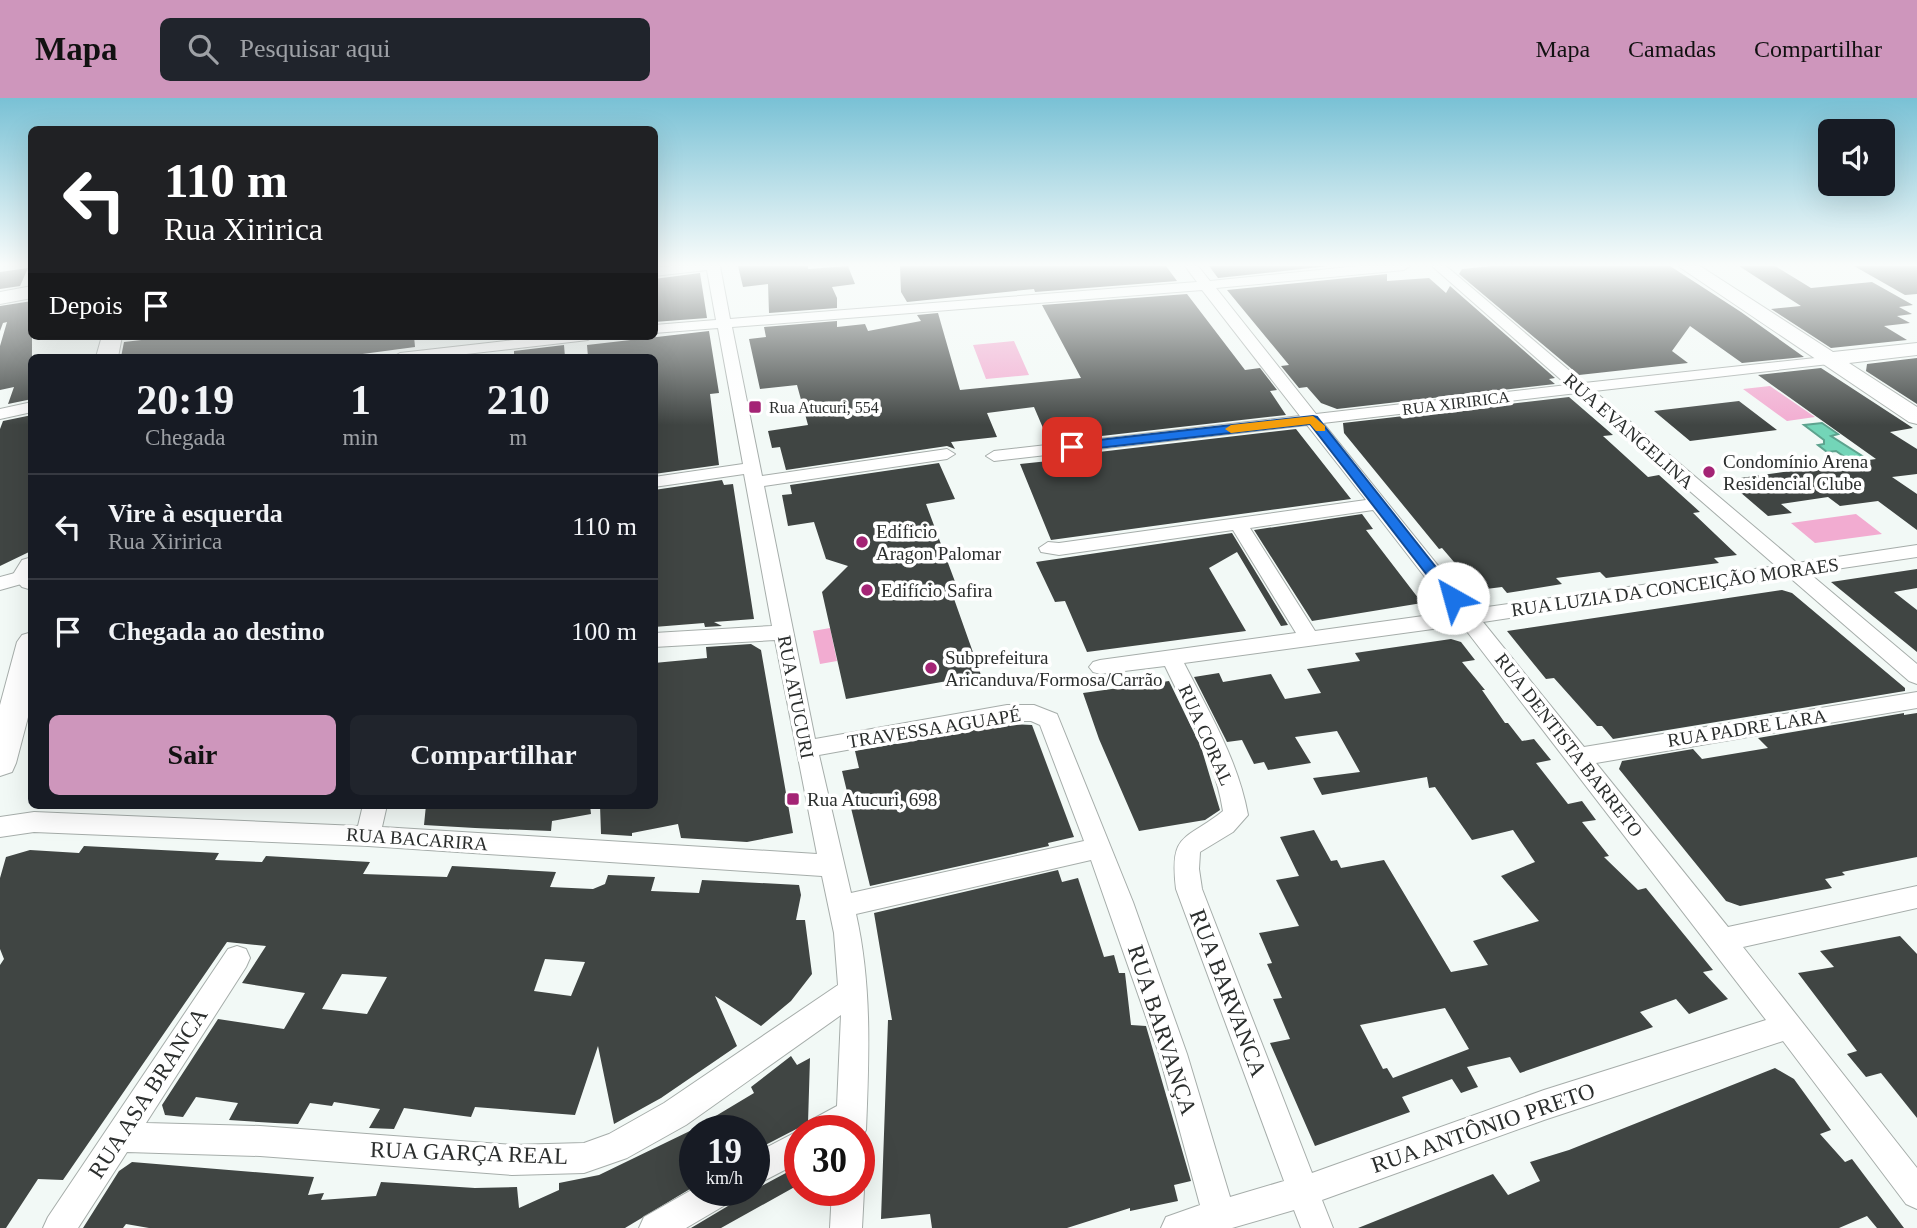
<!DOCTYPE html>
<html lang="pt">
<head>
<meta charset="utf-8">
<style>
  :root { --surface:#171b24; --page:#20242c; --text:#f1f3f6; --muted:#9ea1a6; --line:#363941; --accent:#ce96bc }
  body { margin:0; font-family:Georgia,serif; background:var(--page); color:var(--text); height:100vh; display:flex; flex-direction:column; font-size:26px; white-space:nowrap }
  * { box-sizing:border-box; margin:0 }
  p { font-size:23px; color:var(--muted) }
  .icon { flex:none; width:38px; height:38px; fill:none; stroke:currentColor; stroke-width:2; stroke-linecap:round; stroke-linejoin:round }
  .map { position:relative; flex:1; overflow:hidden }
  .drawer { position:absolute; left:28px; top:256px; width:630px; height:455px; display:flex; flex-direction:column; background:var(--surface); border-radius:10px; box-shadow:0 7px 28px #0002 }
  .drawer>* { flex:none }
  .banner { position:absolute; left:28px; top:28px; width:630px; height:214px; border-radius:10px; box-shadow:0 7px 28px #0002; background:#202124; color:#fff; overflow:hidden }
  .controls { position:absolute; left:1818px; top:21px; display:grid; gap:14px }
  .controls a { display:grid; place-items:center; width:77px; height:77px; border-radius:10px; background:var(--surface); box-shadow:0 7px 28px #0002; font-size:35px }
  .speed { position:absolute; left:679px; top:1017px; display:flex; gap:14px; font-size:35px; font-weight:700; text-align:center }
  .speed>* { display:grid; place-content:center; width:91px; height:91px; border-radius:50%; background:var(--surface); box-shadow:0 7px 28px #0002; line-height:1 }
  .speed small { font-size:18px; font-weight:400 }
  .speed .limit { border:10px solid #d22; background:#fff; color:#111 }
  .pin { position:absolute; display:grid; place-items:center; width:60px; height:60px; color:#fff; margin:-30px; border-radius:14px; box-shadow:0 4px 10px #0006 }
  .me { position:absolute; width:77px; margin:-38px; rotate:322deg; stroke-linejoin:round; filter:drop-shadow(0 0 5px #0008) }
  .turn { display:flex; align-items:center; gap:24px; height:147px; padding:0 21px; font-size:32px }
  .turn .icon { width:91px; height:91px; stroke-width:2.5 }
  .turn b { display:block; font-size:49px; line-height:60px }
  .then { display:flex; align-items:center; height:66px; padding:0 21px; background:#0003; gap:14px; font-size:26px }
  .eta { display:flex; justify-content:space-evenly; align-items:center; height:119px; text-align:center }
  .eta b { font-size:42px; font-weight:600; line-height:49px }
  .primary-button { display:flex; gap:14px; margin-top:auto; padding:14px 21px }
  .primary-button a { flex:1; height:80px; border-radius:10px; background:var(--accent); color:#111; font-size:28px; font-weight:600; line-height:80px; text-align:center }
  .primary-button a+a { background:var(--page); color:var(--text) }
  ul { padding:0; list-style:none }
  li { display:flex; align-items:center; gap:21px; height:105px; padding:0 21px; border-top:2px solid var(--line) }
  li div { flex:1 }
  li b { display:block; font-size:26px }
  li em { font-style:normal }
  header { display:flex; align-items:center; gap:42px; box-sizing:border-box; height:98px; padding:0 35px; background:var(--accent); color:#111 }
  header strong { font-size:33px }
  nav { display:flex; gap:38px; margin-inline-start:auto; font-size:24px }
  .search { width:490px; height:63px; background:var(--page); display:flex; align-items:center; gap:18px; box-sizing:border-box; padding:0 24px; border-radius:10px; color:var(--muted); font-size:26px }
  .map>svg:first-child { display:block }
  .green { fill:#f2acd1 }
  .water { fill:#73d5b8; stroke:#5da38e; stroke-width:2 }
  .building { fill:#404543; fill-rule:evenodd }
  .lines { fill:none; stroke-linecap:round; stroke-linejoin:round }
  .street-casing { stroke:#a6adaa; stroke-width:2 }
  .secondary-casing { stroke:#a6adaa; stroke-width:2 }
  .street { fill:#fff; fill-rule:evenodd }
  .secondary { fill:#fff; fill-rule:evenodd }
  .route { fill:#1a73e8; stroke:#114b97; stroke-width:2 }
  .slow { fill:#f59e0b }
  .poi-dot { fill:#a42475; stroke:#fff; stroke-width:2.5 }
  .labels { text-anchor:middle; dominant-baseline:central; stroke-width:7; stroke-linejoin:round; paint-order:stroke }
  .far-street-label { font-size:16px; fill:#2b2e2d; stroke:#fff }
  .far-poi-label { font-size:16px; fill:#2b2e2d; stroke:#fff; text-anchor:start }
  .street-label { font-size:19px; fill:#2b2e2d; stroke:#fff }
  .poi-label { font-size:19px; fill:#2b2e2d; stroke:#fff; text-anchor:start }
  .near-street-label { font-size:23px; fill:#2b2e2d; stroke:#fff }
</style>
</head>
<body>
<header>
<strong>Mapa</strong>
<div class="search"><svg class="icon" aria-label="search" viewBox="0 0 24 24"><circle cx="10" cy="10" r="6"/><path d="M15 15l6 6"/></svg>Pesquisar aqui</div>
<nav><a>Mapa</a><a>Camadas</a><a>Compartilhar</a></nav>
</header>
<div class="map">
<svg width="1917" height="1130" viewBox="0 0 1917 1130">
  <rect width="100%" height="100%" fill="#f2f9f6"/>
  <path class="green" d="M1014 243 1029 277 986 281 973 247Z
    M1770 288 1815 319 1787 323 1743 291Z
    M1856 416 1882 436 1815 445 1791 425Z
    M830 530 837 563 820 566 813 533Z"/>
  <path class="water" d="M1822 325 1838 336 1831 338 1867 361 1852 364 1836 353 1827 354 1818 347 1824 346V342L1804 327Z"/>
  <path class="building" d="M738 168H808V171L848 168 855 186 832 189 837 200V210L769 215 768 186 743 189Z
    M900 168H1166L1177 183 1035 194 1034 191 907 204 901 194Z
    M1209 168H1329L1218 180Z
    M1492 168H1670L1741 214 1804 259 1742 265 1690 228 1672 253 1688 265 1579 277 1459 176 1462 171Z
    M1739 168H1775L1811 190 1872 184 1913 207 1899 209 1912 216 1897 218 1910 225 1884 228 1907 242 1831 250 1771 211 1801 208Z
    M1854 168H1917V196L1905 197Z
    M28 170 20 188 0 191V174Z
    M700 175 707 220 654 224V181Z
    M1387 176V183L1429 180 1446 195 1450 188 1555 280 1549 281 1555 286 1337 311 1321 305 1307 289 1299 290 1281 268 1289 267 1227 192Z
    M1187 196 1245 272 1260 270 1277 292 1270 293 1286 317 1049 344 1034 309 987 315 997 339 951 344 955 351 947 348 786 372 780 349 772 350 768 333 808 327 797 287 760 291 749 241 766 239 764 229 837 223V229L865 226 868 233 921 223 917 217 938 215 960 292 1081 280 1042 207Z
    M32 203V301L8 306 14 289 0 292V248L7 224 3 225 0 233V208Z
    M709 233 719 295 710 296 719 367 654 376V259H588L587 247Z
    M176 238H414L415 249 340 259H121L124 244Z
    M564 247 565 259H514V253Z
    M1917 260V306L1866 273 1867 266Z
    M1821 270 1913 330 1890 334 1917 351V376L1892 379 1917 396V432L1878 403 1840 408 1828 399 1781 406 1792 415 1768 418 1726 382 1876 361 1758 277Z
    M1569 299 1613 337 1603 338 1648 379 1659 377 1700 414 1693 415 1737 457 1714 460 1719 465 1606 480 1600 474 1556 480 1562 486 1507 495 1502 489 1478 492 1442 450 1439 451 1344 335 1343 325Z
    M1739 303 1777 332 1690 343 1654 313Z
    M32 317V444L29 454 0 468V331L3 323Z
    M1296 331 1351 401 1051 442 1020 366 1058 362 1056 359Z
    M939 365 955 401 926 406 960 497 953 498 981 577 846 601 822 494 848 468 826 461 814 424 788 428 782 397 792 396 790 387Z
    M722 382 724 387 733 386 754 521 714 524 722 528 705 529 704 525 654 529V392Z
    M1362 416 1373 431 1366 432 1422 505 1312 523 1254 432Z
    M1232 435 1288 527 1281 528 1237 454 1209 470 1246 533 1087 554 1065 503 1055 504 1036 464Z
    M1917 471V490L1894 494 1917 512V554L1831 484Z
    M1782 492 1792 495 1905 590V593L1613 641 1602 628H1597L1554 580 1546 581 1507 533Z
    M1451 541 1461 544 1475 562 1462 564 1485 592H1482L1505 625H1508L1522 643 1534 641 1551 662 1536 665 1568 706 1582 703 1596 722 1582 724 1609 758 1604 759 1638 792 1646 790 1713 872 1703 874 1728 901 1689 916 1676 901 1640 914 1653 929 1520 975 1510 959 1467 969 1478 989 1461 995 1452 981 1402 999 1410 1014 1315 1048 1270 945 1290 941 1273 901 1282 900 1267 866 1272 865 1259 835 1299 828 1276 782 1299 778 1280 739 1314 732 1331 763 1337 762 1341 770 1384 762 1451 874 1488 867 1473 843 1539 823 1501 778 1535 764 1513 732 1472 742 1435 689 1429 690 1427 679 1322 697 1313 680 1360 674 1337 633 1295 639 1311 665 1268 672 1264 664 1254 666 1242 642 1227 644 1194 579 1219 575 1223 584 1271 576 1285 601 1321 595 1307 571 1360 563 1355 555ZM1445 910 1469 951 1393 980 1387 970 1383 971 1360 927Z
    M751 546 761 552 793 735 747 744 681 740 678 726 632 735V738L601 736 600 707H654V565L707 560 706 549Z
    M1169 583 1201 649 1220 712 1205 722 1139 733 1099 641 1083 595Z
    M1904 615V617L1917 615V759L1842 774 1845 777 1825 781 1832 790 1740 808 1726 803 1619 671 1622 663 1693 651 1702 661 1768 650 1758 640Z
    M1007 626 1032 627 1074 739 1048 745 1049 748 870 788 842 673 859 670 855 653Z
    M426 707H590L591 716 552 723 551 733 475 730 424 727Z
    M84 748 219 755 215 762 262 764 266 758 370 764 363 776 447 779 452 768 556 774 550 789 593 791 605 786 608 777 655 779 651 793 699 795 702 782 799 787 801 797 796 822H805L812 876 791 903 761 928 715 898 737 948 661 1000 614 1026 598 948 575 1017 475 1009 471 1019 404 1010 394 1031 369 1030 380 1011 334 1004 332 1008 310 1005 298 1026 275 1025 229 1022 238 1005 196 999 183 1019 165 1017 162 1007 218 921 284 931 305 895 242 885 266 848 227 844 63 1082 38 1081 6 1130H0V867L4 861 0 851V780L6 759 30 752 79 755ZM545 861 585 864 571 898 534 893ZM342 876 387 879 367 916 322 911Z
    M1058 772 1062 784 1078 780 1104 859 1114 857 1119 875H1125L1131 927 1146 928 1191 1083 1174 1087 1178 1103 1130 1113V1110L1067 1130H932L930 1116 881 1121 888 922H892L874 815Z
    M1900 838 1917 856V1020L1881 975 1866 979 1847 956 1857 953 1798 875 1834 869 1820 853Z
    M791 958 797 967 810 960 808 1025 754 1053V1032H695V1060L688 1063 695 1088 625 1130H149L126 1126 123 1130H83L119 1073 132 1064 314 1079 308 1097 324 1095 321 1102 376 1098 381 1084 475 1090 517 1089 519 1110 559 1092V1085L599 1077 694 1031 754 995 751 989Z
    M1775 970 1794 981 1831 1032 1820 1036 1845 1064 1852 1061 1904 1130H1877L1867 1118 1839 1130H1358L1493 1076 1508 1097 1540 1083 1530 1064 1569 1052Z
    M797 1069 800 1086 721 1130H691L733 1105 738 1095 754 1092Z"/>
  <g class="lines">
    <g class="street-casing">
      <path id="street" d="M670 168H720L730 221 1197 184 1185 168H1198L1210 183 1359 168H1410L1404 172 1216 190 1316 316 1567 287 1432 168H1446L1584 285 1834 258 1837 261 1829 266 1594 293 1797 465 1917 447V459L1809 475 1917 566V586L1909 583 1788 478 1483 524 1584 649 1917 594V610L1596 665 1728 829 1917 788V810L1743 849 1917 1070V1111L1906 1106 1783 943 1544 1022 1322 1102 1333 1130H1301L1294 1112 1232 1130H1161L1166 1119 1200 1107 1159 956 1091 762 856 816C872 887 869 959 866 1032L859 1044V1032H809L813 1021 837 1008 841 917 686 1027 627 1060 584 1075 512 1077 260 1058 127 1054 78 1130H43L48 1119 228 851 237 848 246 851 250 860 246 869 146 1025 260 1028 512 1047 584 1045 609 1036 664 1005 838 887 834 835 822 778 368 748 34 734 0 739V719L34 714 358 728 363 707H387L382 729 817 756 775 542 654 549V535L772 528 744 376 654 389V379L743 366 718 230 654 235V227L716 222 707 172 654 178V170ZM1202 192 1300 318 994 353 986 358 994 363 1307 327 1366 402 1059 445 1048 444 1039 450 1041 454 1059 457 1233 432 1296 535 1100 562 1093 564 1089 569 1093 574 1100 576 1165 568C1187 615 1215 661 1223 713 1186 743 1169 733 1176 791L1284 1083 1230 1099 1187 956 1133 804 1057 616 1034 607H1007L815 641 764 388 947 361 955 356 947 351 762 378 732 229ZM1577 295 1776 468 1473 511 1323 325ZM1373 412 1452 514 1315 533 1250 430ZM1462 527 1766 922 1544 992 1312 1075 1202 791 1199 771 1200 754 1233 734 1248 717C1238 662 1209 614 1184 565ZM1007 623H1031L1040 627 1084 743 851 795 819 657Z
        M549 238H595L588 242 440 259H393L400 255Z
        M32 304V314L0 321V311Z
        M26 472 32 473V483L0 492V479Z
        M800 1032V1064L754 1088V1056Z
        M859 1081 864 1092 862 1130H830L832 1092H859Z
        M695 1090V1092H737L732 1103 686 1130H639L644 1119Z"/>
    </g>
    <g class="secondary-casing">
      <path id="secondary" d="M1678 168H1700L1833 254 1917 245V257L1849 265 1917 309V326L1909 324Z
        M32 188V200L0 206V194Z
        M102 238H122L118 259H96Z
        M32 459V492L22 489 12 478 22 462Z
        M32 534V604L16 665 12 674 0 678V607L17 544 22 537Z"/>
    </g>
    <use href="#street" class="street"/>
    <use href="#secondary" class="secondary"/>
  </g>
  <linearGradient id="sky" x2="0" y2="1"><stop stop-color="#79c1d5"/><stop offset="0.51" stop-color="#f9fcfb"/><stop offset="1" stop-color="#f9fcfb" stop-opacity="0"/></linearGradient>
  <rect width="1917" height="327" fill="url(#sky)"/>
  <path class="route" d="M1313 318 1317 319 1458 497 1461 500 1458 504H1448L1310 326 1072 353 1066 349 1072 345Z"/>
  <path class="slow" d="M1313 318 1325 328V333H1316L1310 326 1231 335 1225 331 1231 327Z"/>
  <g class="poi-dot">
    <rect x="748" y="302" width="14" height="14" rx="3.5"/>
    <circle cx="1709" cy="374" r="7"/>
    <circle cx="862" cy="444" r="7"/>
    <circle cx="867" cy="492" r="7"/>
    <circle cx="931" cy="570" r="7"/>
    <rect x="786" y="694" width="14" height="14" rx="3.5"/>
  </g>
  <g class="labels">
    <g class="far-street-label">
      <text transform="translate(1456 305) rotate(-7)">RUA XIRIRICA</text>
    </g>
    <g class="far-poi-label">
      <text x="769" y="309">Rua Atucuri, 554</text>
    </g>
    <g class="street-label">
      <text transform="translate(1629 333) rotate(41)">RUA EVANGELINA</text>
      <text transform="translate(1675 489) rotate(-8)">RUA LUZIA DA CONCEIÇÃO MORAES</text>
      <text transform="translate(796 599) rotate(79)">RUA ATUCURI</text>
      <text transform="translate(934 630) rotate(-9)">TRAVESSA AGUAPÉ</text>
      <text transform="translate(1747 630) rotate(-9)">RUA PADRE LARA</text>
      <text transform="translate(1206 637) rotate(66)">RUA CORAL</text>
      <text transform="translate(1569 647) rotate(52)">RUA DENTISTA BARRETO</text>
      <text transform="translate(417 741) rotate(4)">RUA BACARIRA</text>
    </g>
    <g class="poi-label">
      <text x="1723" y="363">Condomínio Arena<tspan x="1723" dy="22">Residencial Clube</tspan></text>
      <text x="876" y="433">Edificio<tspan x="876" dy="22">Aragon Palomar</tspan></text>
      <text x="881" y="492">Edifício Safira</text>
      <text x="945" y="559">Subprefeitura<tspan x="945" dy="22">Aricanduva/Formosa/Carrão</tspan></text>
      <text x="807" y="701">Rua Atucuri, 698</text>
    </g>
    <g class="near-street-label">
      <text transform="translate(1228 895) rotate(69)">RUA BARVANCA</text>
      <text transform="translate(1162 932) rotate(72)">RUA BARVANÇA</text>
      <text transform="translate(148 995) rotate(-57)">RUA ASA BRANCA</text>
      <text transform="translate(1483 1030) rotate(-19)">RUA ANTÔNIO PRETO</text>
      <text transform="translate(469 1055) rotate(2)">RUA GARÇA REAL</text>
    </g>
  </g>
</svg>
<div class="controls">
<a><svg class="icon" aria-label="sound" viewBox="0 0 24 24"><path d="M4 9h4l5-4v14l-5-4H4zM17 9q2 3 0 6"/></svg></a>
</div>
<div class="speed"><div>19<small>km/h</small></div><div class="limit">30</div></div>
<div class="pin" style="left:1072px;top:349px;background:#d93025"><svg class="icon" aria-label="arrive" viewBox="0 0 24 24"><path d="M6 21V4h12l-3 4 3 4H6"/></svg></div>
<svg class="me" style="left:1453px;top:500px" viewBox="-20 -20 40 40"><circle r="19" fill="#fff"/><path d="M0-13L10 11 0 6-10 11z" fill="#1a73e8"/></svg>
<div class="banner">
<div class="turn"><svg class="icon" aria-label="left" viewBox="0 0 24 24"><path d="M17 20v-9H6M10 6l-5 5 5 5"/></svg><div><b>110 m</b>Rua Xiririca</div></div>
<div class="then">Depois<svg class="icon" aria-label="arrive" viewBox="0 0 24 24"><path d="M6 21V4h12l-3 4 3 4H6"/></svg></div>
</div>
<section class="drawer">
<div class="eta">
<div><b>20:19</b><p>Chegada</p></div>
<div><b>1</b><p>min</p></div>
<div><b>210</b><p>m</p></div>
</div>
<ul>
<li><svg class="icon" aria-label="left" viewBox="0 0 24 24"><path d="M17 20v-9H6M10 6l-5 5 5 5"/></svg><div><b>Vire à esquerda</b><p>Rua Xiririca</p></div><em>110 m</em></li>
<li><svg class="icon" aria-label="arrive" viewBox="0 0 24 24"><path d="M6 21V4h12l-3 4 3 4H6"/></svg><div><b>Chegada ao destino</b></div><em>100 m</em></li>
</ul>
<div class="primary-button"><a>Sair</a><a>Compartilhar</a></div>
</section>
</div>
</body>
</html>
